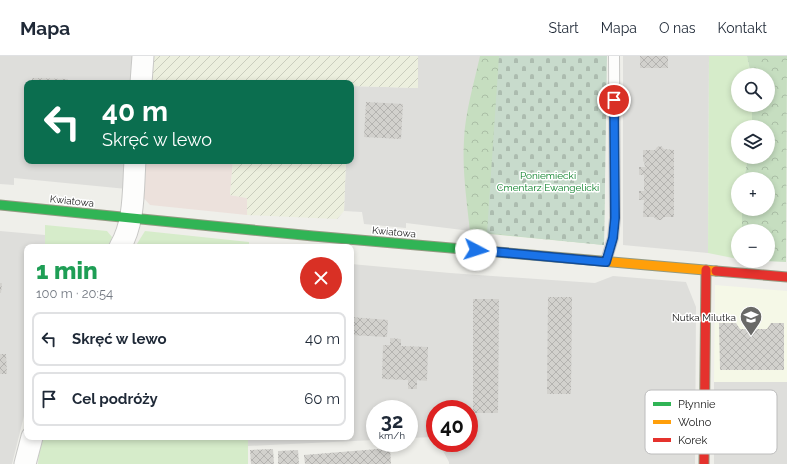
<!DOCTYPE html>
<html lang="pl">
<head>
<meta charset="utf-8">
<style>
  :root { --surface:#fff; --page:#f6f6f7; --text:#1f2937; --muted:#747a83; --line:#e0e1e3 }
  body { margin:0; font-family:Raleway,sans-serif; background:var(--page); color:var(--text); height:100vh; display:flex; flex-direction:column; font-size:15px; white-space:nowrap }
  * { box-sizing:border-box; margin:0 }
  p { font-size:13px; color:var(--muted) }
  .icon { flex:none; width:22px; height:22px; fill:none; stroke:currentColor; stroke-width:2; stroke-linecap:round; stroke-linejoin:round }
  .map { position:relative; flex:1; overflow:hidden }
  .panel { position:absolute; left:24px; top:188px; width:330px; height:196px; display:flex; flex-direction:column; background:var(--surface); border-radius:8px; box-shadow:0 2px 6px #0003 }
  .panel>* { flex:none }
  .banner { position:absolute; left:24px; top:24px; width:330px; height:84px; border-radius:8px; box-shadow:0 2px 6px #0003; background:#0b6e4f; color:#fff; overflow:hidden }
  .controls { position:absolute; left:731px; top:12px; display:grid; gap:8px }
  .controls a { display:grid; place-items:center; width:44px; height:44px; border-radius:50%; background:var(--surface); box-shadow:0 2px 6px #0003; font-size:20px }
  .speed { position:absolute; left:366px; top:344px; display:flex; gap:8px; font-size:20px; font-weight:700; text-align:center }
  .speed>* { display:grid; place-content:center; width:52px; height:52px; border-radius:50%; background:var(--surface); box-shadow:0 2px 6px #0003; line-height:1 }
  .speed small { font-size:10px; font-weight:400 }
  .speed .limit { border:6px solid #d22; background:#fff; color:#111 }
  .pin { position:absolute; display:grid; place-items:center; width:34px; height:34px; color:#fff; margin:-17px; border:2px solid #fff; border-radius:50%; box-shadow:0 1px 4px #0007 }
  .me { position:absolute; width:44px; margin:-22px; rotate:95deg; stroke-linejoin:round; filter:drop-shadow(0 0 3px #0008) }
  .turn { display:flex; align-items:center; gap:14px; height:84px; padding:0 12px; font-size:18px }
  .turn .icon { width:52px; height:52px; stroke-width:2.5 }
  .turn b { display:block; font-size:28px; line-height:34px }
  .round { display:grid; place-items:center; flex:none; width:42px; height:42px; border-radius:21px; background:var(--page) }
  .summary { display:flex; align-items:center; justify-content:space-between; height:68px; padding:0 12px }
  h1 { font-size:24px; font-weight:800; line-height:30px; color:#1e9e55 }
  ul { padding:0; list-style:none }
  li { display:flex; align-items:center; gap:12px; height:54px; margin:0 8px 6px; padding:0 4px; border:2px solid var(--line); border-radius:8px }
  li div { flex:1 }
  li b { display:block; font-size:15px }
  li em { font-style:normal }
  header { display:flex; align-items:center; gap:24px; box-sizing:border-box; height:56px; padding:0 20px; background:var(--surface); border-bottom:1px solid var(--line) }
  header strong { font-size:19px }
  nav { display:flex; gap:22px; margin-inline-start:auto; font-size:14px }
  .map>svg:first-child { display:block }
  .residential { fill:#dededb }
  .commercial { fill:#ece1dc }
  .education { fill:#f5f8e7 }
  .farmland { fill:url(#farmland-furrows) }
  .grass { fill:#d6ecca }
  .forest { fill:url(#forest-crowns) }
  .cemetery { fill:url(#cemetery-stones) }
  .building { fill:url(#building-cross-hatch) }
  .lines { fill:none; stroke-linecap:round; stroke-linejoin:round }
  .lane-casing { stroke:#c8c8c6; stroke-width:12 }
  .street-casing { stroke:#c8c8c6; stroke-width:23 }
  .fast-casing { stroke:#949a82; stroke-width:11 }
  .slow-casing { stroke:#949a82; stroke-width:11 }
  .jam-casing { stroke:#949a82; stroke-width:11 }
  .lane { stroke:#fdfdfc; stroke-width:10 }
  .street { stroke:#fdfdfc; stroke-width:21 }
  .fast { stroke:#30b455; stroke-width:9 }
  .slow { stroke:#ff9f0a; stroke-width:9 }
  .jam { stroke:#e5322d; stroke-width:9 }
  .route-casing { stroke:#114b97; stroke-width:10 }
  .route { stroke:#1a73e8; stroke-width:7 }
  .labels { text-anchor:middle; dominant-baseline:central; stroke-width:3; stroke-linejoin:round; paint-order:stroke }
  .park-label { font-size:10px; fill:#0d812b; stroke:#fff }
  .street-label { font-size:10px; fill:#212121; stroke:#fff }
  .poi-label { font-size:10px; fill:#212121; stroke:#fff; text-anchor:end }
  .key { fill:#fff; stroke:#bcbcbc; stroke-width:1 }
  .key-label { font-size:11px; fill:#212121 }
</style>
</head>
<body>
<header>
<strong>Mapa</strong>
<nav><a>Start</a><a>Mapa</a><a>O nas</a><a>Kontakt</a></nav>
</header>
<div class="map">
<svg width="787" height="408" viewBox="0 0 787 408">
  <defs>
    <pattern id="farmland-furrows" width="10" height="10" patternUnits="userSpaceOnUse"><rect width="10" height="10" fill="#ecefde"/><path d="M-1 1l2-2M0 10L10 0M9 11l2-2" fill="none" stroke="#cacdbe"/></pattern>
    <pattern id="forest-crowns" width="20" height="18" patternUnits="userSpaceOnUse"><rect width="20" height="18" fill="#c6dec0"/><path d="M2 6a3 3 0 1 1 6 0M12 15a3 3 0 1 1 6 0" fill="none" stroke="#aabea5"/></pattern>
    <pattern id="cemetery-stones" width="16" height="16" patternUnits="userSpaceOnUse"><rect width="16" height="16" fill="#c8dbcc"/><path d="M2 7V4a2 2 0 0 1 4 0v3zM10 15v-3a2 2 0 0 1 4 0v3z" fill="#acbcaf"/></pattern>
    <pattern id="building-cross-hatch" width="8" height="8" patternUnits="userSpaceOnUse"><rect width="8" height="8" fill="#d2d1cd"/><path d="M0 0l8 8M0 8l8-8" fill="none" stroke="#b4b3b0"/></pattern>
  </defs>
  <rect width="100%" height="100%" fill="#efefea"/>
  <path class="residential" d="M0 0H135L133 27H27V105H128L127 133 14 122V129L0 128Z
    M418 0H499L487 177 406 167V172L364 168 362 156 344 155 346 105H351V30L418 32Z
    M623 0H709L708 197 623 189Z
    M0 175 45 179V191H27V348L12 408H0Z
    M351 208 450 217 595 227 613 220 686 226 696 251 695 408H449V406L442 393V387H469V353H435V381L409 382V353H375V384L248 390V381H351Z
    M714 326H787V408H714Z"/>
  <path class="commercial" d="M145 105H233L230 139 248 142 247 159 150 149 142 140Z"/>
  <path class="education" d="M715 229 787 235V326H714Z"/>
  <path class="farmland" d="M152 0H418V32L351 30V27H150Z
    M233 105H346L344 155 337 163 247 159V142L230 139Z"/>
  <path class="grass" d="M709 0H747L751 19H738V49H752V71H738V101H748L744 123H738V153H742V175H738V203L708 197Z
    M45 169 107 175 112 181 110 191H45Z
    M145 175 249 186V191H135Z
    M40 381H248V408H38Z"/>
  <path class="forest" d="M480 0H606L604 189 470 176C467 146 462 115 464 84 465 57 474 27 480 0Z
    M747 0H787L786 206 765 205H768V175H742V153H768V123H744L748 101H768V71H752V49H768V19H751Z"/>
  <path class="cemetery" d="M499 0H607L604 189 487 177Z"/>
  <path class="building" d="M640 0H668V12H640Z
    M32 22 68 23V24L89 26V27H32Z
    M366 46 403 48 401 83 364 81Z
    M661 90 664 93 674 94V161H664L661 164H657L654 161H643L644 144H639V135H644V119H639V111H645L644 105 643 106V94H655L657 91Z
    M0 227H2L1 237H0Z
    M548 241H572L571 338H547Z
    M473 243H499L498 357H473Z
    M351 261 388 264 387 281 351 279Z
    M719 267H736L740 273H767L771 267H784V314H720Z
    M390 282 401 283V290L428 291 427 325 417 324V333H408V324L382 323 383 289H390Z
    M0 298H6L7 318H0Z
    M390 392 391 408H305L304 399Z
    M273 393 274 408H251L250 394Z
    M298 394 299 408H278V395Z"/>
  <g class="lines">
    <g class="lane-casing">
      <path id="lane" d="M606 205 613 182 615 162 614 0"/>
    </g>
    <g class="street-casing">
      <path id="street" d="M141 27 143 0
        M120 191C135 166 133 133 135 105
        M25 408 32 381"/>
    </g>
    <g class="fast-casing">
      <path id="fast" d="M0 149 313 180 474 194"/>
    </g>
    <g class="slow-casing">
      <path id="slow" d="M474 194 716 215"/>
    </g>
    <g class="jam-casing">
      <path id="jam" d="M716 215 787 221
        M704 408 706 214"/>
    </g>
    <use href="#lane" class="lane"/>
    <use href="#street" class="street"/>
    <use href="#fast" class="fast"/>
    <use href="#slow" class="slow"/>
    <use href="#jam" class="jam"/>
  </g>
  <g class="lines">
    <g class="route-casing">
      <path id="route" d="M476 194 606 206 613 182 615 162 614 44"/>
    </g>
    <use href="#route" class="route"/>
  </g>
  <defs>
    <g id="school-pin" transform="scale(1.15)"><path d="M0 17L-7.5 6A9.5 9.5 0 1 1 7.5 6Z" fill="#696967" stroke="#fff"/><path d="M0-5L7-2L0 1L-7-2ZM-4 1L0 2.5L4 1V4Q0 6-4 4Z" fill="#fff"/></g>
  </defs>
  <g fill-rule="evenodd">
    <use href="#school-pin" x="751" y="261"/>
  </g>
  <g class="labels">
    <g class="park-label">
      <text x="548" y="119">Poniemiecki<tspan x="548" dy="12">Cmentarz Ewangelicki</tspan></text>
    </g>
    <g class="street-label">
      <text transform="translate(72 145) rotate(6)">Kwiatowa</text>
      <text transform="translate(394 176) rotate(5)">Kwiatowa</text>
    </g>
    <g class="poi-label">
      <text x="736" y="261">Nutka Milutka</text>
    </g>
  </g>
  <rect x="645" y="334" width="132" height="64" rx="6" class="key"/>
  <rect x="653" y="346" width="18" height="4" fill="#30b455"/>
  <rect x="653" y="364" width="18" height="4" fill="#ff9f0a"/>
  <rect x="653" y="382" width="18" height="4" fill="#e5322d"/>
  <g class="key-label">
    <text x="678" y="352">Płynnie</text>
    <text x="678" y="370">Wolno</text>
    <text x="678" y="388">Korek</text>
  </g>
</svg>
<div class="controls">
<a><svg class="icon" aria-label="search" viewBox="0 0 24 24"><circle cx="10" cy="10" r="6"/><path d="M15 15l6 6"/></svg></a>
<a><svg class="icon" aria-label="layers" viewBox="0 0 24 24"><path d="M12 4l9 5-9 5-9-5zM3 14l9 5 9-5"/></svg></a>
<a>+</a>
<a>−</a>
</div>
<div class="speed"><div>32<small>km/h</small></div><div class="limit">40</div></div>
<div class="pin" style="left:614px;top:44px;background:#d93025"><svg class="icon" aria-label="arrive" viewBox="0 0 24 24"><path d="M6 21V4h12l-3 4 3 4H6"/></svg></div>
<svg class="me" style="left:476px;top:194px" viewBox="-20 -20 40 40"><circle r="19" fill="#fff"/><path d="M0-13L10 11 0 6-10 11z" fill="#1a73e8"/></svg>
<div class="banner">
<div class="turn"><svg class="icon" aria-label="left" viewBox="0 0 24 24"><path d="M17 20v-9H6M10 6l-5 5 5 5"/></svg><div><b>40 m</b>Skręć w lewo</div></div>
</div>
<section class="panel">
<div class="summary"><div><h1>1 min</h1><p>100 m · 20:54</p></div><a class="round" style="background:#d93025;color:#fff"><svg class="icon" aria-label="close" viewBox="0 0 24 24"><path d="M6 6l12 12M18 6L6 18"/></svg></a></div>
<ul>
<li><svg class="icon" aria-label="left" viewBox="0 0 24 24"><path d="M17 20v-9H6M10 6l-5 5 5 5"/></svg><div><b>Skręć w lewo</b></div><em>40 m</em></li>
<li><svg class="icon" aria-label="arrive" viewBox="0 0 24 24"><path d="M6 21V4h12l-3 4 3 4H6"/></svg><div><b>Cel podróży</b></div><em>60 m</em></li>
</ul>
</section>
</div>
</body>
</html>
